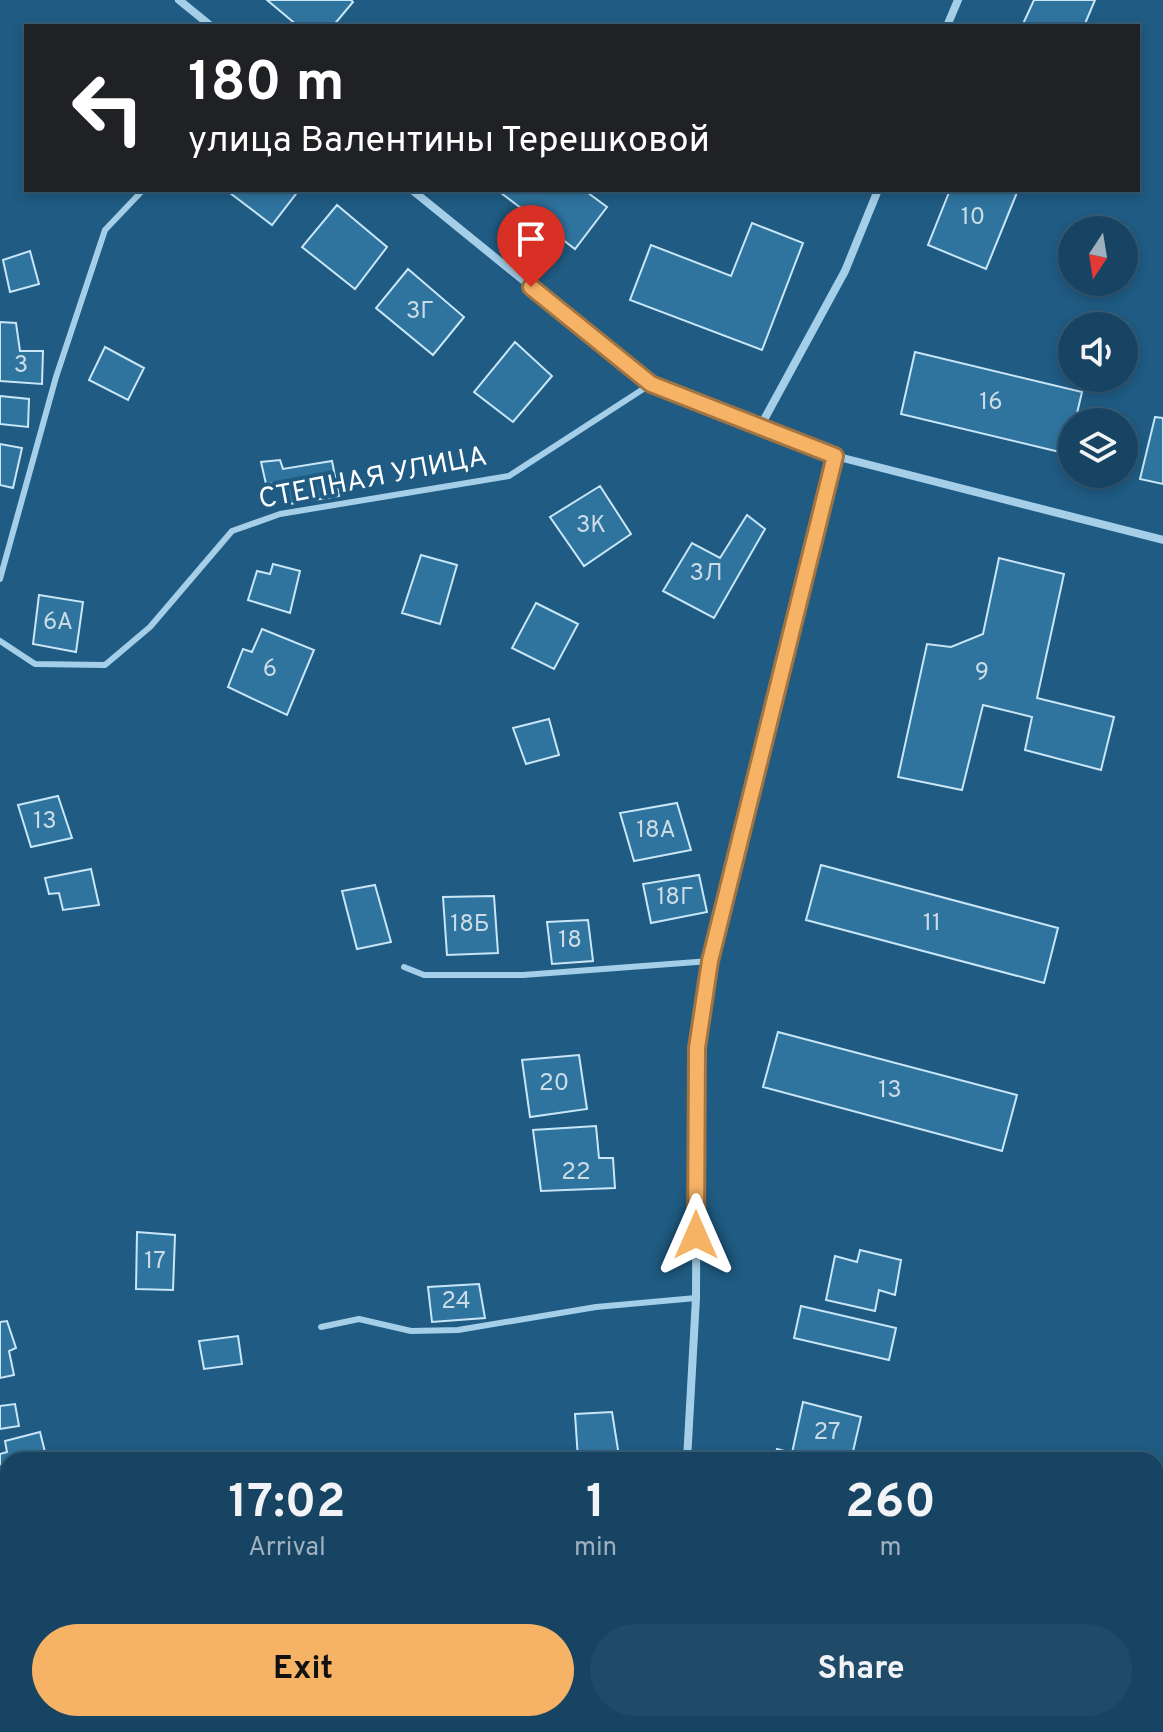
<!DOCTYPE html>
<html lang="en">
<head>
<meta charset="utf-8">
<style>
  :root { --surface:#174462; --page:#204b68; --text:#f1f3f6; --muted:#9eb0be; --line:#365c77; --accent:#f7b365 }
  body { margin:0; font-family:Overpass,sans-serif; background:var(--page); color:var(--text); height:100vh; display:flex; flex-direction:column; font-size:30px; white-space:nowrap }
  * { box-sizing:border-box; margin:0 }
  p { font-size:26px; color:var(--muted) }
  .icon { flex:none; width:44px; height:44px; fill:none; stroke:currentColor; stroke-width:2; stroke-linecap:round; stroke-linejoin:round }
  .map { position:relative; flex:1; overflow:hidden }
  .panel { position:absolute; left:0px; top:1452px; width:1164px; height:280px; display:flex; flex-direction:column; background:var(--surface); border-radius:24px 24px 0 0; box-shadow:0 4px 12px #0003,0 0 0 2px var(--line) }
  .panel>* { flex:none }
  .hud { position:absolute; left:24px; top:24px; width:1116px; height:168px; border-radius:0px; box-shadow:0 4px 12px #0003,0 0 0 2px var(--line); background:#202124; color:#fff; overflow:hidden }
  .needle { width:52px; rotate:192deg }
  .controls { position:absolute; left:1058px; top:216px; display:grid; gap:16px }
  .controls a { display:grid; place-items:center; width:80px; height:80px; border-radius:50%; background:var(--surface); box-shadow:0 4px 12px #0003,0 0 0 2px var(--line); font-size:40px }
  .pin { position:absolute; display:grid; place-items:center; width:68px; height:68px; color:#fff; margin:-82px -34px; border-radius:50% 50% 50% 0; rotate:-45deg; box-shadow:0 0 8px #0007 }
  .pin .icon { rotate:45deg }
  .me { position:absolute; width:88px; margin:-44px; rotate:0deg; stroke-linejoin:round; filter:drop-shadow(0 0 6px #0008) }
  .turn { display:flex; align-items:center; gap:28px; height:168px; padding:0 32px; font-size:36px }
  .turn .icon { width:104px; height:104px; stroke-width:2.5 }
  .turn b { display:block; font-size:56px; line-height:68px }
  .eta { display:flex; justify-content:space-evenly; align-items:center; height:136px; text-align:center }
  .eta b { font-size:48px; font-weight:700; line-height:56px }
  .primary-button { display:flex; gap:16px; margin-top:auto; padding:16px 32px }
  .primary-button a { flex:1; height:92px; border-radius:48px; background:var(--accent); color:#111; font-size:32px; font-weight:700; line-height:92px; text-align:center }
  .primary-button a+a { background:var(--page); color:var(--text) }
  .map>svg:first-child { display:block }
  .building { fill:#2f749f; stroke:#c9e6f7; stroke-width:2 }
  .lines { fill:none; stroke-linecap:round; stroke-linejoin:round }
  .service { stroke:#a5cfe9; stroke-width:6 }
  .minor { stroke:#a5cfe9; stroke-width:8 }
  .route-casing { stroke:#a17442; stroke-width:20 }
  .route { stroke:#f7b365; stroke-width:14 }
  .labels { text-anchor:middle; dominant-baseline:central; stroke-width:8; stroke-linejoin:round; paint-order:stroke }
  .number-label { font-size:24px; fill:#cbdce7 }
  .street-label { font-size:28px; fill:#fff; stroke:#1f5b82 }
</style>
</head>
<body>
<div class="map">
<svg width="1163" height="1732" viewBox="0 0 1163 1732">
  <rect width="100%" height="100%" fill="#1f5b82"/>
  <path class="building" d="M267 0H351L353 2 333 26H298Z
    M1034 0H1095L1084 26H1022Z
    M226 190H299L272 225Z
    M497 190H584L607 207 575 249Z
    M950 190H1018L986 269 928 245Z
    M337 205 387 247 355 289 302 247Z
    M752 223 803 243 762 350 630 300 651 245 731 276Z
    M30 251 39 284 10 292 3 260Z
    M408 269 464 317 433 355 376 308Z
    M0 322 16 323 20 351H43L42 384 0 381Z
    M515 342 552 376 513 422 474 392Z
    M105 347 144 368 128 400 89 380Z
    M915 352 1082 392 1075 422H1072V435L1068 454 901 414Z
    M0 396 29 399 28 427 0 424Z
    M1155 417 1163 418V484L1140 479Z
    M0 444 22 448 13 488 0 485Z
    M280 460 283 469 332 461 339 496 289 504 284 482 266 484 261 462Z
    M600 486 631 534 584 566 550 517Z
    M747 515 765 529 714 618 663 591 692 543 720 558Z
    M421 555 457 565 440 624 402 613Z
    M999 558 1064 574 1037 698 1114 717 1101 770 1025 750 1032 717 983 705 962 790 898 777 927 644 951 647 983 634Z
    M273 564 300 571 290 613 248 600 257 571 270 574Z
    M39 595 83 602 76 652 33 644Z
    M536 603 578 624 554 669 512 648Z
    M262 629 314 650 287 715 228 687 243 649 252 652Z
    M549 719 559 755 526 764 513 728Z
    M58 796 72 838 31 847 18 805Z
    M677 803 691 850 634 861 620 813Z
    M821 865 1058 928 1044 983 806 920Z
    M91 869 99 905 63 910 59 893 49 894 45 878Z
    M699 875 707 912 651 923 643 884Z
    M375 885 391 942 357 949 342 891Z
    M494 896 498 953 447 955 443 897Z
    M588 920 593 961 552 964 547 922Z
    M778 1032 1017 1095 1002 1151 763 1087Z
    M579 1055 587 1109 530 1117 522 1060Z
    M596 1126 599 1158H613L615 1188 541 1191 533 1130Z
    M137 1232 175 1235 173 1290 136 1289Z
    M860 1250 901 1260 895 1295 879 1290 875 1311 826 1300 835 1256 857 1262Z
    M479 1284 485 1318 432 1322 428 1287Z
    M801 1306 896 1328 889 1360 794 1338Z
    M7 1321 16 1348 9 1351 14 1375 0 1378V1322Z
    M238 1336 242 1364 204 1369 199 1341Z
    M803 1402 861 1417 851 1460H774L777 1449 792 1453Z
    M15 1404 19 1426 0 1429V1406Z
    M612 1412 619 1456 578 1459 575 1414Z
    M40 1432 47 1460H8V1479L0 1481V1454L7 1452 5 1441Z
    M926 1724H989L986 1732 975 1730V1732H924Z"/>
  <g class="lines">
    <path class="service" d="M0 579 56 377 105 230 143 190
      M0 641 35 664 105 665 150 627 232 531 280 514 509 476 651 384
      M404 967 424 975H523L710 961
      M321 1327 359 1319 411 1331 458 1330 596 1307 696 1298"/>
    <path class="minor" d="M179 0 211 26
      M947 26 958 0
      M412 190 651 384 835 456 1163 540
      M760 427 845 271 878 190
      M687 1460 696 1298 697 1048 710 961 835 456
      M0 1643 8 1669
      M25 1724 28 1732
      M673 1732 674 1724"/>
  </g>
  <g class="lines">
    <g class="route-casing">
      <path id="route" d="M531 287 651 384 835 456 710 961 697 1048 696 1235"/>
    </g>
    <use href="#route" class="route"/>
  </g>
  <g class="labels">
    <g class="number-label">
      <text x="973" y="218">10</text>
      <text x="420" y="312">3Г</text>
      <text x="21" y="366">3</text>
      <text x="991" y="403">16</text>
      <text x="591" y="526">3К</text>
      <text x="706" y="574">3Л</text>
      <text x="58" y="623">6А</text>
      <text x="270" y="670">6</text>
      <text x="982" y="673">9</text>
      <text x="45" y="822">13</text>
      <text x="656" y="831">18А</text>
      <text x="675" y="898">18Г</text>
      <text x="932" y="924">11</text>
      <text x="470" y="925">18Б</text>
      <text x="570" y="941">18</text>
      <text x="554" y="1084">20</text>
      <text x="890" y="1091">13</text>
      <text x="576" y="1173">22</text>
      <text x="155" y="1262">17</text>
      <text x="456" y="1302">24</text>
      <text x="827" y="1433">27</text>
    </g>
    <g class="street-label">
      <text transform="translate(373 479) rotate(-11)">СТЕПНАЯ УЛИЦА</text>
    </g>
  </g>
</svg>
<div class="controls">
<a><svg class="needle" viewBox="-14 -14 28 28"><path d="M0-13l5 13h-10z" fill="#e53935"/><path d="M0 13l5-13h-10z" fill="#9eb0be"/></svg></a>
<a><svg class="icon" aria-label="sound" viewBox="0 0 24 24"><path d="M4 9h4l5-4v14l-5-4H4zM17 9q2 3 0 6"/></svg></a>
<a><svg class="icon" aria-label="layers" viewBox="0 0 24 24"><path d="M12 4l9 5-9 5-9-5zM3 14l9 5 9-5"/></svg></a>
</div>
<div class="pin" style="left:531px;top:287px;background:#d93025"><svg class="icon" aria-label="arrive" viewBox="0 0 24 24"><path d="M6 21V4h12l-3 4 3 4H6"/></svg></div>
<svg class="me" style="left:696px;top:1235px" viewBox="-20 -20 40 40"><path d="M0-17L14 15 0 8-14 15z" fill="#f7b365" stroke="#fff" stroke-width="4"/></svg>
<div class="hud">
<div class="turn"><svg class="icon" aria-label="left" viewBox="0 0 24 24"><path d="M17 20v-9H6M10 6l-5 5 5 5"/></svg><div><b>180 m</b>улица Валентины Терешковой</div></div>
</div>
<section class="panel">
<div class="eta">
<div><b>17:02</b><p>Arrival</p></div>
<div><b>1</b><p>min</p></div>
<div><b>260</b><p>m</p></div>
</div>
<div class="primary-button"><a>Exit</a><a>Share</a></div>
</section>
</div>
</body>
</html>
